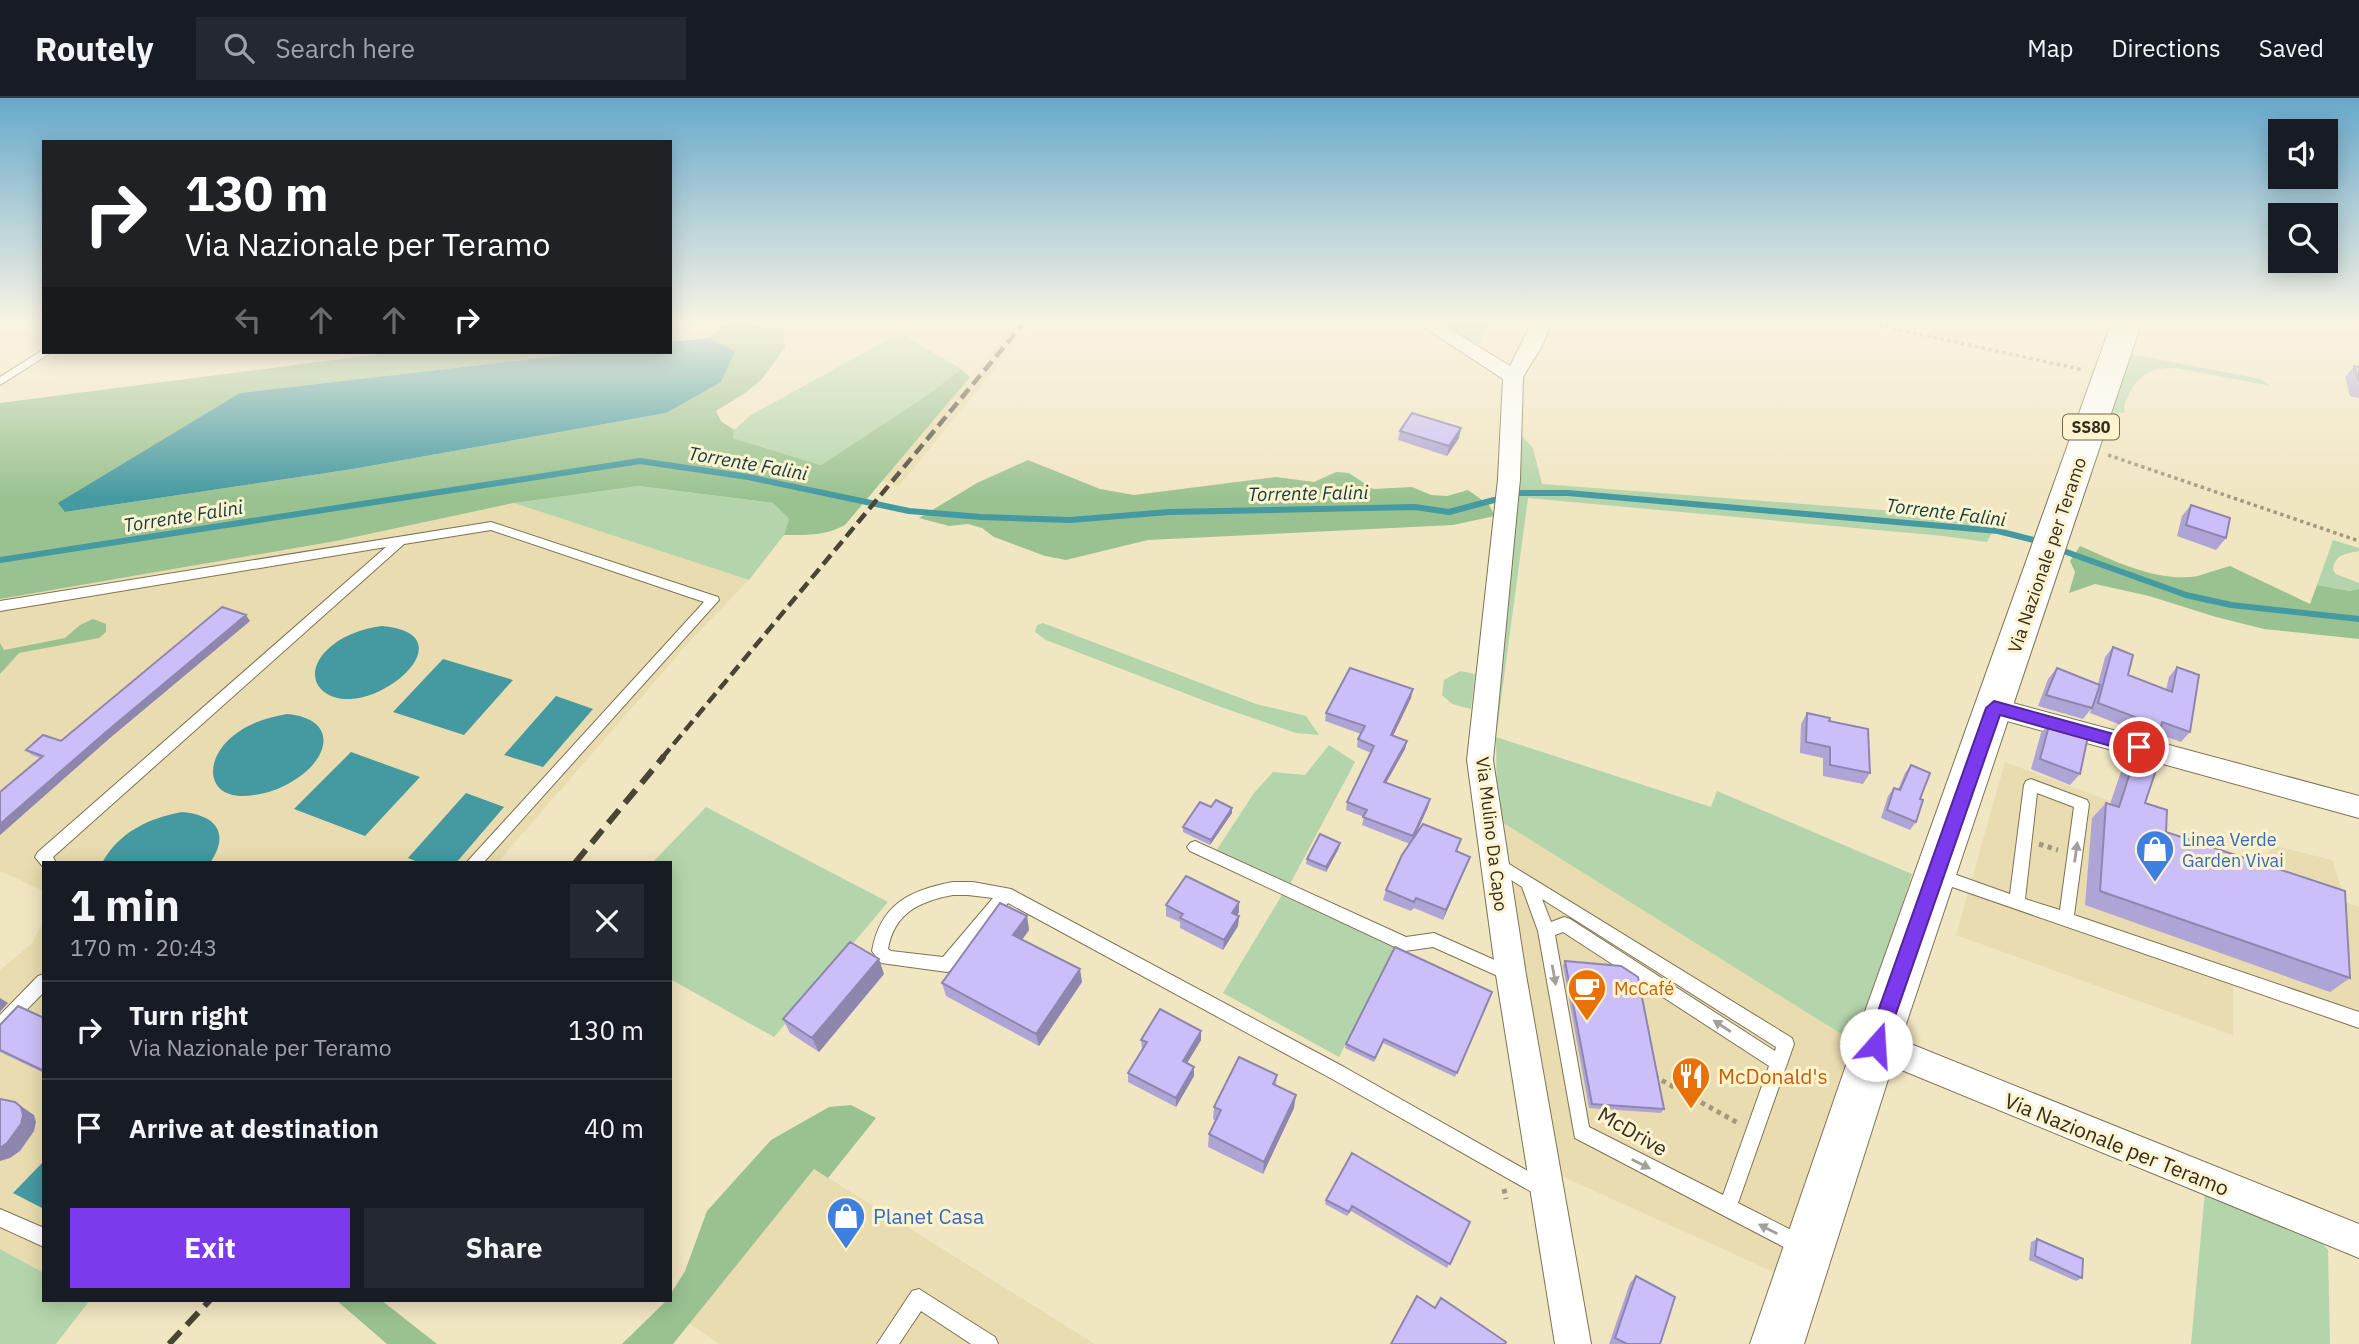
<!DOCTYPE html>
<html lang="en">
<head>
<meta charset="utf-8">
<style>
  :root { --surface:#171b24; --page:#242831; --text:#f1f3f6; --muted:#9ea1a6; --line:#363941; --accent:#7c3aed }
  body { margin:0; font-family:"IBM Plex Sans",sans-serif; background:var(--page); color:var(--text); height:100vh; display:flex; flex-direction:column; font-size:26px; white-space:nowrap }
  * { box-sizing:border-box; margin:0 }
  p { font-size:23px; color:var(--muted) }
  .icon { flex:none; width:38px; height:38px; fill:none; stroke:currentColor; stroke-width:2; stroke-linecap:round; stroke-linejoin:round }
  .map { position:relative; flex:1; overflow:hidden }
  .panel { position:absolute; left:42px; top:763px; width:630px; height:441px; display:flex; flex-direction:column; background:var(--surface); border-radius:0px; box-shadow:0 4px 18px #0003 }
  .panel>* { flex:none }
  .hud { position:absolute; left:42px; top:42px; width:630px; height:214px; border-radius:0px; box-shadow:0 4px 18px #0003; background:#202124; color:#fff; overflow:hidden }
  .controls { position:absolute; left:2268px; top:21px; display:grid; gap:14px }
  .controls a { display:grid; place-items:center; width:70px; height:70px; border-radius:0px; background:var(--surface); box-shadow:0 4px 18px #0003; font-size:35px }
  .pin { position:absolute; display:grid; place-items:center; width:60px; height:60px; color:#fff; margin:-30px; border:4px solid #fff; border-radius:50%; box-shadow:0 2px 7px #0007 }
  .me { position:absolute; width:77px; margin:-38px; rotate:19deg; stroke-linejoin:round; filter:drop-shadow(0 0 5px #0008) }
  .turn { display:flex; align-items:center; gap:24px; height:147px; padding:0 28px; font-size:32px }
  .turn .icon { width:91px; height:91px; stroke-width:2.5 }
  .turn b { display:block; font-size:49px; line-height:60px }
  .lanes { display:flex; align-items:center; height:66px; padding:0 28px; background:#0003; justify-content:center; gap:35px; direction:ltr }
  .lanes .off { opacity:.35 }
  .round { display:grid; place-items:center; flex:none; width:74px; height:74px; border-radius:0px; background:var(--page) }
  .overview { display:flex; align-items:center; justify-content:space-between; height:119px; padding:0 28px }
  h1 { font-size:42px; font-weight:700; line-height:52px }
  .primary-button { display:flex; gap:14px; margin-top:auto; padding:14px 28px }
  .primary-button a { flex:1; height:80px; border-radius:0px; background:var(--accent); color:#fff; font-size:28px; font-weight:700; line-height:80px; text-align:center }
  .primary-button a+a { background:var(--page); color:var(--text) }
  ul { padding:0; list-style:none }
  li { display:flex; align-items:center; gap:21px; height:98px; padding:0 28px; border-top:2px solid var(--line) }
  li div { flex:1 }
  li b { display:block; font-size:26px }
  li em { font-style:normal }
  header { display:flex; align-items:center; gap:42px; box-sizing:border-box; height:98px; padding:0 35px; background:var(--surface); border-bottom:2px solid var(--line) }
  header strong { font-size:33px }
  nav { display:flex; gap:38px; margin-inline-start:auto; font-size:24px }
  .search { width:490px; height:63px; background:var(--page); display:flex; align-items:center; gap:18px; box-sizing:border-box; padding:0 24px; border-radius:0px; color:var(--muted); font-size:26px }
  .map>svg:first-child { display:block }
  .built { fill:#e9dcb0 }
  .green { fill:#b4d5ab }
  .forest { fill:#9ac290 }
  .water { fill:#4599a1 }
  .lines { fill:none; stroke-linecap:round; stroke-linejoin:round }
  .stream { stroke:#4599a1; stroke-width:6 }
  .service-casing { stroke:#7e7453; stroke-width:2 }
  .minor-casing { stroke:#7e7453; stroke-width:2 }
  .primary-casing { stroke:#7e7453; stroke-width:2 }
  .path-far1 { stroke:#a29a7f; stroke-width:3.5; stroke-dasharray:3.5 3.5; stroke-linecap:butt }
  .path { stroke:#a29a7f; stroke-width:5; stroke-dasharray:4.5 4.5; stroke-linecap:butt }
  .service { fill:#fff; fill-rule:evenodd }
  .minor { fill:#fff; fill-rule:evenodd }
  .primary { fill:#fff; fill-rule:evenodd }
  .rail-far1 { stroke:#4a4434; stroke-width:4.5; stroke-dasharray:12 6; stroke-linecap:butt }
  .rail { stroke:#4a4434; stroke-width:6; stroke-dasharray:17 9; stroke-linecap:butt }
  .wall { fill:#afa4d6 }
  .shaded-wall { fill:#8f86ae }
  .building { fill:#ccbff9; stroke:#8f86ae; stroke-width:2 }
  .oneway { fill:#a3a09b }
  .route { fill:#7c3aed; stroke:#51269a; stroke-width:2 }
  .labels { text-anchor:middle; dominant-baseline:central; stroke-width:6; stroke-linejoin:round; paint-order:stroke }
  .shield { fill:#fef3cf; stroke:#6f6854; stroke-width:2 }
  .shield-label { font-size:16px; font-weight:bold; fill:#322d20 }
  .street-label { font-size:18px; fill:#322d20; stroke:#fef3cf }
  .shop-label { font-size:18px; fill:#366cbe; stroke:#fef3cf; text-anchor:start }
  .food-label { font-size:18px; fill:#c56008; stroke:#fef3cf; text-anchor:start }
  .water-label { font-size:19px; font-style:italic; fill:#143c40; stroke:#fef3cf }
  .near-food-label { font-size:21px; fill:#c56008; stroke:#fef3cf; text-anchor:start }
  .near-street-label { font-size:21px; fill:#322d20; stroke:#fef3cf }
  .near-shop-label { font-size:21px; fill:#366cbe; stroke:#fef3cf; text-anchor:start }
</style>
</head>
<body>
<header>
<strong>Routely</strong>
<div class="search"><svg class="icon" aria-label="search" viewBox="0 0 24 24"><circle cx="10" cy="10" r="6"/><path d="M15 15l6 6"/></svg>Search here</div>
<nav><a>Map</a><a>Directions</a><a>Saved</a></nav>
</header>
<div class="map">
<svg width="2359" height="1246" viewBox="0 0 2359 1246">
  <rect width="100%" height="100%" fill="#f1e6c2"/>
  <path class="built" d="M1014 226H1032L899 388 882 383Z
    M514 405 749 482 691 542 497 765H44V793L0 773V501L336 443Z
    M2005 664 2169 725 2167 734 2255 765 2276 748 2332 762 2346 804 2359 809V928L2233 885V937L1956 837Z
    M1497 721 1859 947 1778 1176 1557 1076Z
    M44 823V1175L0 1151V872L32 845Z
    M814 1071 1095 1246H719L689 1225Z"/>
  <path class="green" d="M1436 226H1488L1477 253Z
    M900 235 961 271 926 298 821 367 733 340 734 332 751 317Z
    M2125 255 2261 281 2271 288 2176 270C2152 269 2137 276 2128 299 2125 305 2123 308 2125 314L2107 318Z
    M1522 338 1533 350 1542 386 1999 421 1987 444 1943 438 1528 400 1496 639 1711 709 1717 693 1912 776 1859 947 1497 721 1496 640 1518 354Z
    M639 388 773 405 789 421 784 437 749 482 514 405Z
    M2333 442 2359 450V453C2345 456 2335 456 2333 472L2336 476 2359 485V491L2350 493 2317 487Z
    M1043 525 1256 606 1306 618 1319 637 1296 635 1218 608 1046 542 1035 534 1037 527Z
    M1460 573 1475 576 1471 611 1452 606 1442 597 1444 582Z
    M1329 647 1355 664 1289 788 1216 753 1254 695 1273 674 1305 677Z
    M706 709 888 804 774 939 670 881V765H652Z
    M1282 797 1394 850 1339 959 1223 895Z
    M2205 1093 2315 1136 2328 1152 2330 1246H2191Z
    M0 1151 44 1175V1202H90L56 1246H0Z"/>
  <path class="forest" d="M725 226H756L767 231 783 229 785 250 761 282 745 295 716 313 721 323 734 332 733 340 821 367 926 298 961 271 970 279 845 427C825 438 807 437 784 437L789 421 773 405 639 388 514 405 336 443 0 501V305L396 254H591L240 295 65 414 353 371 666 315 734 253 709 240Z
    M1028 362 1100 391 1134 397 1276 379 1314 384 1336 374 1349 375 1373 391 1412 389 1431 397 1447 398 1468 392 1489 407 1495 418 1453 427 1148 442 1066 462 1045 458 1013 446 994 439 982 430 968 426 949 428 919 420 977 385Z
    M2080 448C2115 463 2158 485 2198 478 2208 475 2219 471 2230 468L2310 506 2317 487 2350 493 2359 491V541L2264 531 2216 519 2149 498 2095 486 2069 495 2075 474 2070 463Z
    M93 521 106 526V534L99 540 19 555 0 576V545L4 552 65 540 80 527Z
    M851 1007 876 1020 828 1080 814 1071 673 1246H622L667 1202H670V1197L685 1173 707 1113 771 1042 829 1009Z
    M336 1202H381L437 1246H387Z"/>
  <path class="water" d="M709 240 735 253 721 284 666 315 353 371 65 414 58 405 240 295 591 254H670V244Z
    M382 528C460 535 397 599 350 601 320 602 303 578 325 554 340 538 361 531 382 528Z
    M443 561 513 582 464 637 393 614Z
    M556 598 593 611 543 669 504 657Z
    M287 616C334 620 333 655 299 679 285 689 270 695 254 697 207 705 201 664 233 638 248 625 267 620 287 616Z
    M351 654 420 679 365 738 294 711Z
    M466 695 504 709 456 765H420L408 760Z
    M182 714C215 717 231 734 210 765H102C119 734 149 720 182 714Z
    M44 1063V1111L13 1095Z"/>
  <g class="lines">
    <path class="stream" d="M1518 395H1568L1998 433 2041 444
      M2058 451 2186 497 2231 507 2359 521
      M0 462 640 363 748 379 909 413 981 419 1070 422 1169 414 1415 409 1449 414 1494 402"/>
    <g class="service-casing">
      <path id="service" d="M44 251V254H50L49 256 0 287V279Z
        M491 424 718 499 719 502 483 765H466L704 504 491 432 404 446 53 759 56 765H44V770L35 759 38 754 386 449 0 513V503Z
        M2031 681 2087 702 2089 706 2074 817 2359 914V930L1932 782 1929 777 1932 772 1937 770 2010 796 2024 687 2026 683ZM2037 695 2074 709 2060 812 2025 801Z
        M1195 743 1406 839 1434 835 1517 872 1519 877 1517 882 1511 884 1433 849 1405 853 1399 851 1190 753 1187 749 1190 745Z
        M1496 758 1792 940 1794 946 1738 1105 1811 1142 1813 1149 1811 1156 1804 1158 1797 1156 1575 1040 1538 833 1522 789 1491 769 1488 764 1491 759ZM1542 801 1776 949 1775 953 1570 821 1564 819 1551 824ZM1563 834 1769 968 1723 1097 1589 1029 1555 837Z
        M953 784H973L1011 791 1344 969 1549 1085 1552 1091 1549 1097 1543 1100 1537 1097 1332 981 1008 805 953 872 947 874 881 865 872 853C880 807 909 792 953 784ZM953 797H968L993 800 943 859 891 853 888 851C894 815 920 803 953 797Z
        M44 876V894L6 933 0 936V917L38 878Z
        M0 1111 44 1130V1149L0 1129Z
        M919 1191 995 1239 998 1246H971L921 1213 899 1246H877L912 1193Z"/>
    </g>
    <g class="minor-casing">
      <path id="minor" d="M1419 226H1442L1510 268 1531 226H1551L1542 248 1523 279 1520 381 1493 662 1526 877 1591 1246H1555L1496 877 1467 662 1498 381 1503 281Z
        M1994 600 2359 698V720L1985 617 1981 610 1985 603Z
        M1876 932 2359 1126V1160L1865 957 1860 947 1865 937Z"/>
    </g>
    <g class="primary-casing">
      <path id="primary" d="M2111 226H2141L1899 947 1804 1246H1750L1853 947Z"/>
    </g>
    <path class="path-far1" d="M1872 226 2084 272
      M2108 357 2359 443"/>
    <path class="path" d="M2039 746 2058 752
      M1654 978 1738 1025
      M1504 1091 1506 1101"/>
    <use href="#service" class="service"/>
    <use href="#minor" class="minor"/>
    <use href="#primary" class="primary"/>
    <path class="rail-far1" d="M662 660 1023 226"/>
    <path class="rail" d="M575 765 664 658
      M169 1246 210 1202"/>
  </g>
  <path class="wall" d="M2354 268 2359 269V300L2350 298 2345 279Z
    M1400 333 1459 340 1447 358 1398 342Z
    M2191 407 2226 440 2216 452 2177 438 2182 418Z
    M250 523 111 639 0 737V694L40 660 32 657 26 652 61 643Z
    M2113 549 2128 577 2166 592 2169 579 2177 569 2190 634 2181 644 2156 635 2152 639 2090 615 2091 611 2083 621 2038 608 2048 581 2057 570 2098 586 2105 559Z
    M1411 600 1393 638 1407 643 1405 651 1386 685 1428 709 1415 739 1470 759 1466 769 1443 822 1414 810 1411 813 1383 802 1386 792 1410 746 1362 727 1364 719 1346 712 1347 704 1371 655 1357 649 1358 641 1361 636 1325 623 1326 615Z
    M1807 615 1829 623 1870 675 1863 686 1823 678V660L1800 655 1801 626Z
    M2050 624 2080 676 2070 687 2031 671 2041 635Z
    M2138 650 2145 705 2166 734 2350 880 2330 894 2085 807 2092 720 2106 705 2110 706 2124 665Z
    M1911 667 1920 701 1916 724 1910 732 1881 720 1888 698 1894 690 1898 692 1905 675Z
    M1211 709 1232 715 1210 747 1183 734V729Z
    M1339 750 1326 774 1306 766 1307 761Z
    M1166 807 1239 814 1237 817 1239 818 1238 828 1223 852 1180 830V824L1166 818Z
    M1027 818 1029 832 1022 842 1082 884 1039 948 946 898 942 885Z
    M1565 863 1664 1011 1661 1015 1589 1010 1563 868Z
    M884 876 819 954 790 935 783 921Z
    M1492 894 1455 979 1383 945 1374 964 1345 950 1346 946Z
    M44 920V975L0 954V927Z
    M1201 933V942L1187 965 1194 978 1176 1009 1128 984V975L1142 951 1141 942Z
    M1277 977 1276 987 1294 1010 1263 1076 1208 1049 1209 1036 1216 1023 1213 1021 1214 1009Z
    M1326 1102 1470 1124 1447 1170 1351 1113 1347 1118 1325 1106Z
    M2037 1141 2082 1180 2076 1183 2029 1162 2031 1144Z
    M1636 1178 1660 1246H1609L1630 1185Z"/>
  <path class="shaded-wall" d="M1461 330 1459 340 1447 358 1449 348Z
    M246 517 250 523 111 639 0 737V726L106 634Z
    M1413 591 1411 600 1389 646 1391 637Z
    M1407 643 1405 651 1382 692 1384 684Z
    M1430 701 1428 709 1411 746 1413 738Z
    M1232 710V715L1210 747 1211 742Z
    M1340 745 1339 750 1326 774V769Z
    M1470 759 1466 769 1443 822 1446 812Z
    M1239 804V814L1232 825V815Z
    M1027 818 1029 832 1016 850 1013 837Z
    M1239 818 1238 828 1223 852 1224 842Z
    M879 861 884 876 819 954 812 940Z
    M1080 871 1082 884 1039 948 1036 936Z
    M0 900 8 905 0 914Z
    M1201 933V942L1183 972V963Z
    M1194 969V978L1176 1009V1000Z
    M1296 997 1294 1010 1263 1076 1264 1064Z
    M15 1004 34 1017 36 1024 34 1033 20 1053 10 1060 0 1063V1050Z"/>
  <path class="building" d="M2354 268 2359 269V284Z
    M1412 315 1461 330 1449 348 1400 333Z
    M2191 407 2230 420 2226 440 2186 427Z
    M222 509 246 517 106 634 0 726V694L43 658 26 652 43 637 61 643Z
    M2113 549 2133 557 2128 577 2172 594 2177 569 2199 577 2190 634 2162 624 2161 629 2098 605Z
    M1350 570 1413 591 1391 637 1407 643 1384 684 1430 701 1413 738 1363 719 1367 712 1347 704 1374 648 1358 641 1365 628 1326 615Z
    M2057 570 2100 587 2092 610 2046 597Z
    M1807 615 1830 620 1829 623 1868 631 1870 675 1830 667V649L1806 644Z
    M2050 624 2084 633 2083 636 2088 638 2080 676 2040 661Z
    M2138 650 2156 657 2155 661 2159 663 2145 705 2167 712 2166 734 2345 793 2350 880 2100 793 2106 705 2119 709Z
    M1911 667 1930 675 1920 701 1923 702 1916 724 1887 712 1894 690 1900 692Z
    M1216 702 1232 710 1211 742 1183 729 1200 704 1211 709Z
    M1423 726 1461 741 1456 753 1470 759 1446 812 1416 800 1414 804 1386 792 1402 757Z
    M1320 736 1340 745 1326 769 1307 761Z
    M1186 778 1239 804 1232 815 1239 818 1224 842 1180 820 1183 816 1166 807Z
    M1000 805 1027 818 1013 837 1080 871 1036 936 942 885Z
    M850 844 879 861 812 940 783 921Z
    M1395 849 1492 894 1457 975 1384 941 1375 960 1346 946Z
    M1565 863 1621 868 1638 879 1664 1011 1592 1006Z
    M18 908 44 920V973L0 952V927Z
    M1160 911 1201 933 1183 963 1194 969 1176 1000 1128 975 1147 944 1141 942Z
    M1239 959 1277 977 1273 986 1296 997 1264 1064 1209 1036 1221 1012 1214 1009Z
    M0 1001 15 1004 21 1009 23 1017 21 1026 7 1045 0 1050Z
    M1352 1055 1470 1124 1450 1166 1352 1108 1349 1114 1326 1102Z
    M2037 1141 2083 1161 2082 1180 2035 1158Z
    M1636 1178 1675 1199 1660 1246H1627L1615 1240Z
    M1417 1198 1435 1210 1441 1200 1506 1244 1505 1246H1391Z"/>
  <defs><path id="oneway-solid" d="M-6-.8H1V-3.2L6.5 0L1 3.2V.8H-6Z" transform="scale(1.75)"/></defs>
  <g class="oneway">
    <use href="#oneway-solid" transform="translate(2076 754) rotate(-82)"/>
    <use href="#oneway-solid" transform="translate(1554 877) rotate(80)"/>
    <use href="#oneway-solid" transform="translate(1722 928) rotate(-147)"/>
    <use href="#oneway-solid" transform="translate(1641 1066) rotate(27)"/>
    <use href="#oneway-solid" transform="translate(1768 1131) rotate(-153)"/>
  </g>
  <linearGradient id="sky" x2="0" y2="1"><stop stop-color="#67a9cc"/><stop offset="0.56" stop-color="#f9f4e4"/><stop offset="1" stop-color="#f9f4e4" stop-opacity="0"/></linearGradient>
  <rect width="2359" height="400" fill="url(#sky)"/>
  <path class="route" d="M1994 603 2139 643 2147 649 2139 656 2000 617 1885 947 1883 953 1876 956 1869 953 1866 947 1986 610Z"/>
  <defs>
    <g id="shop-pin" transform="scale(2.0125)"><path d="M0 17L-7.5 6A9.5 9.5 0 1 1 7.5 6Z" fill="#3f7fe0" stroke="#fef3cf"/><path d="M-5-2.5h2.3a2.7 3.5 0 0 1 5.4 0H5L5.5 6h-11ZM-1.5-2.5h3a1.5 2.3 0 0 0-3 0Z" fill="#fff"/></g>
    <g id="cafe-pin" transform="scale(2.0125)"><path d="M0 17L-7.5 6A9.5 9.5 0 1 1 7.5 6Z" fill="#e8710a" stroke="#fef3cf"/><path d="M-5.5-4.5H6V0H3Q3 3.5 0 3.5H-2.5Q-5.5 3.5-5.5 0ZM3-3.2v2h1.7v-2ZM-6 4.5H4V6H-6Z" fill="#fff"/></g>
    <g id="restaurant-pin" transform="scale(2.0125)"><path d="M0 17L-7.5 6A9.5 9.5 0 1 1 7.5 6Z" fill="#e8710a" stroke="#fef3cf"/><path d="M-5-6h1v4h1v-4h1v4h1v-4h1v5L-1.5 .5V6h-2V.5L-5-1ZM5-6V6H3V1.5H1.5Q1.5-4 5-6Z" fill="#fff"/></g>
  </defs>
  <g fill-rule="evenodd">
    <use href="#shop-pin" x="2155" y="751"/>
    <use href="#cafe-pin" x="1587" y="890"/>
    <use href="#restaurant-pin" x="1691" y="978"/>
    <use href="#shop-pin" x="846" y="1118"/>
  </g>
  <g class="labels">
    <rect class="shield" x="2063" y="316.5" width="56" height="25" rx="5"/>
    <g class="shield-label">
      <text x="2091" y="329">SS80</text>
    </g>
    <g class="street-label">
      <text transform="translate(2047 457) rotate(-71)">Via Nazionale per Teramo</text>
      <text transform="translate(1492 736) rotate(83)">Via Mulino Da Capo</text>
    </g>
    <g class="shop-label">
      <text x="2182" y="741">Linea Verde<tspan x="2182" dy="21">Garden Vivai</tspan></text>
    </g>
    <g class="food-label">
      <text x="1614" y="890">McCafé</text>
    </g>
    <g class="water-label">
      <text transform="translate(748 365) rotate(10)">Torrente Falini</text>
      <text transform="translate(1308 395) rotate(-1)">Torrente Falini</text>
      <text transform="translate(1946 414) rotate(7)">Torrente Falini</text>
      <text transform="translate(183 418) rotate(-9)">Torrente Falini</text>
    </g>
    <g class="near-food-label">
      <text x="1718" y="978">McDonald's</text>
    </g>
    <g class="near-street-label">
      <text transform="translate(1633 1033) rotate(30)">McDrive</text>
      <text transform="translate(2117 1046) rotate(22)">Via Nazionale per Teramo</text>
    </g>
    <g class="near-shop-label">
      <text x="873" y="1118">Planet Casa</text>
    </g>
  </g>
</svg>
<div class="controls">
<a><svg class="icon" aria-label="sound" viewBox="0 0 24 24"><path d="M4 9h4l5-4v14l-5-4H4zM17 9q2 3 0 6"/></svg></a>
<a><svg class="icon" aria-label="search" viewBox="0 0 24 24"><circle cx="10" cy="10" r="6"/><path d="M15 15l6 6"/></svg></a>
</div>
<div class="pin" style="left:2139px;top:649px;background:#d93025"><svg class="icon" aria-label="arrive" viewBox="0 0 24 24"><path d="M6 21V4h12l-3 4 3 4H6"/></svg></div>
<svg class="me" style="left:1876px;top:947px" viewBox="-20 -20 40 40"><circle r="19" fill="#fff"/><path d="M0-13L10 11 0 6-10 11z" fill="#7c3aed"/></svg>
<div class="hud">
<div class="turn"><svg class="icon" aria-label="right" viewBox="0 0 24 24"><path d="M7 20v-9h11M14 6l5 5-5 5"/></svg><div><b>130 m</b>Via Nazionale per Teramo</div></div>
<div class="lanes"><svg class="icon off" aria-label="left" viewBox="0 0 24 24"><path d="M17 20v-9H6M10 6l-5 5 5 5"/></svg><svg class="icon off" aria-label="ahead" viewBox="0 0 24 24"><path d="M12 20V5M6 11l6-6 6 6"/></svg><svg class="icon off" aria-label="ahead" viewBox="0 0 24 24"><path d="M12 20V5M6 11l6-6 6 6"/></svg><svg class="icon" aria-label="right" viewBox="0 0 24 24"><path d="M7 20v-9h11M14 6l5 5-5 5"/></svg></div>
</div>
<section class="panel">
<div class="overview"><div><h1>1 min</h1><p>170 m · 20:43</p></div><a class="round"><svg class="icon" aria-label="close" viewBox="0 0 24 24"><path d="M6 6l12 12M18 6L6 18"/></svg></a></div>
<ul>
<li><svg class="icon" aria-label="right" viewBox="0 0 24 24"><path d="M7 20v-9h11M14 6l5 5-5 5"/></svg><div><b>Turn right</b><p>Via Nazionale per Teramo</p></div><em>130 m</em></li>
<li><svg class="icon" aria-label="arrive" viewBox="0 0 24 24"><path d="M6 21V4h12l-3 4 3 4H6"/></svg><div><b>Arrive at destination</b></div><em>40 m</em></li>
</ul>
<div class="primary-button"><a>Exit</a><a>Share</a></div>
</section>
</div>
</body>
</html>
